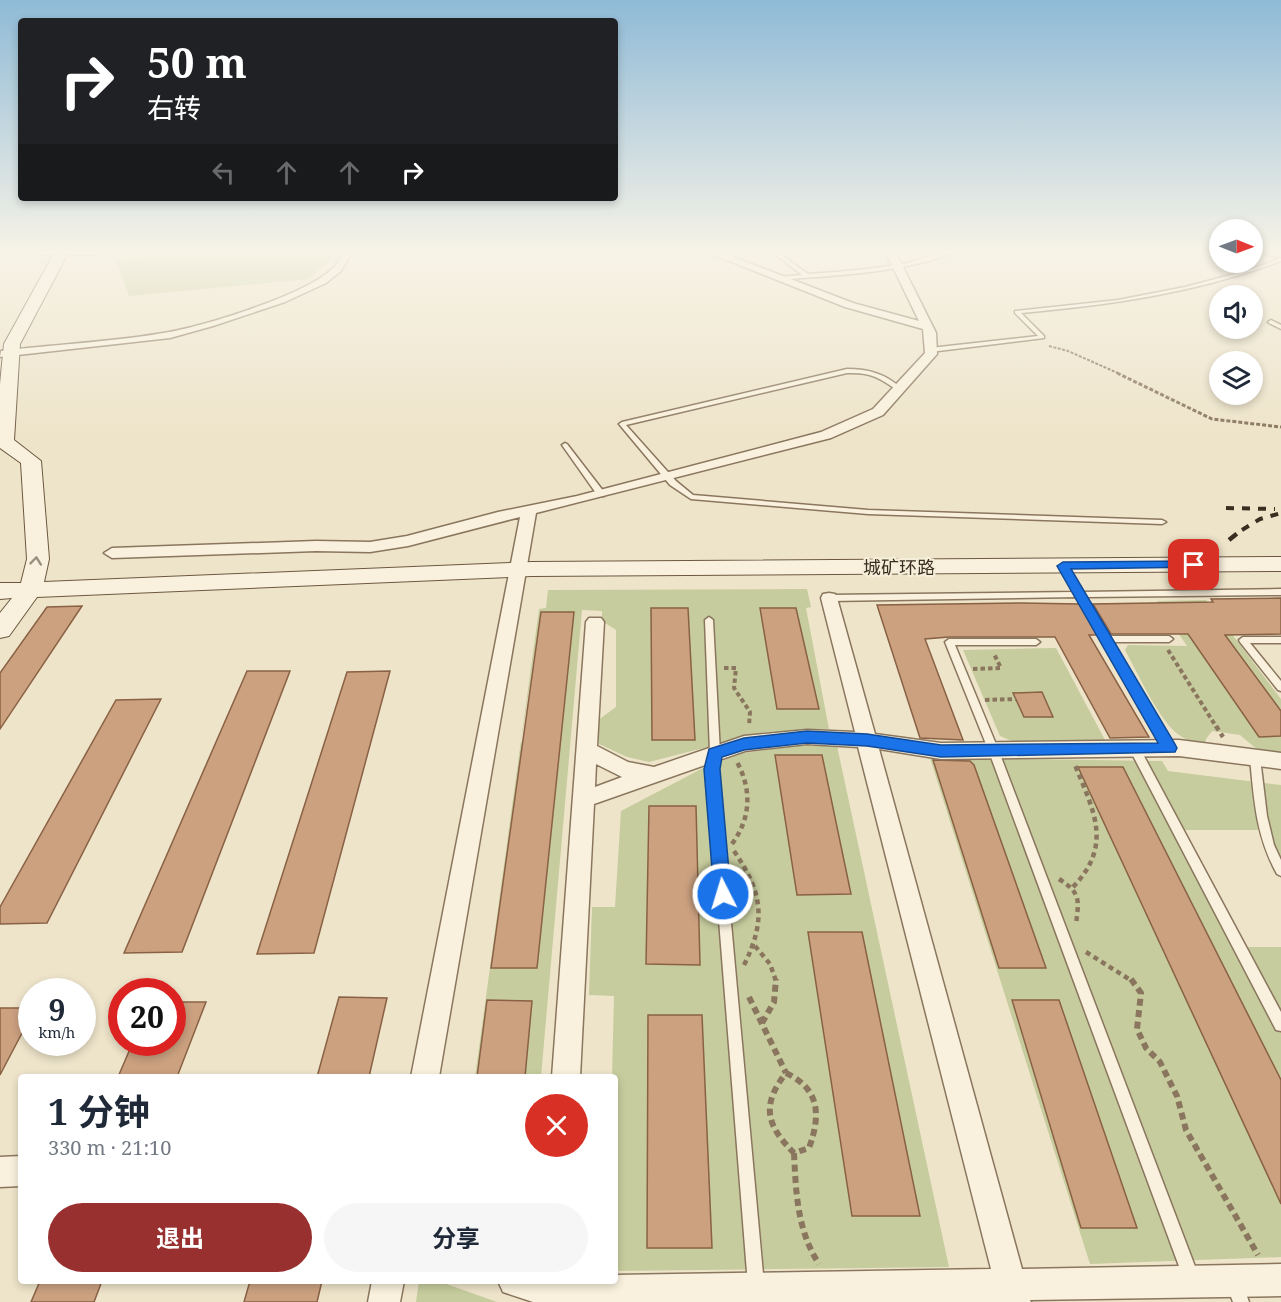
<!DOCTYPE html>
<html lang="zh">
<head>
<meta charset="utf-8">
<style>
  :root { --surface:#fff; --page:#f6f6f7; --text:#1f2937; --muted:#747a83; --accent:#98302f }
  body { margin:0; font-family:"Noto Serif","Noto Sans SC",serif; background:var(--page); color:var(--text); height:100vh; display:flex; flex-direction:column; font-size:22px; white-space:nowrap }
  * { box-sizing:border-box; margin:0 }
  p { font-size:20px; color:var(--muted) }
  .icon { flex:none; width:33px; height:33px; fill:none; stroke:currentColor; stroke-width:2; stroke-linecap:round; stroke-linejoin:round }
  .map { position:relative; flex:1; overflow:hidden }
  .panel { position:absolute; left:18px; top:1074px; width:600px; height:210px; display:flex; flex-direction:column; background:var(--surface); border-radius:6px; box-shadow:0 3px 9px #0003 }
  .panel>* { flex:none }
  .guide { position:absolute; left:18px; top:18px; width:600px; height:183px; border-radius:6px; box-shadow:0 3px 9px #0003; background:#202124; color:#fff; overflow:hidden }
  .needle { width:39px; rotate:91deg }
  .buttons { position:absolute; left:1209px; top:219px; display:grid; gap:12px }
  .buttons a { display:grid; place-items:center; width:54px; height:54px; border-radius:50%; background:var(--surface); box-shadow:0 3px 9px #0003; font-size:30px }
  .speed { position:absolute; left:18px; top:978px; display:flex; gap:12px; font-size:30px; font-weight:700; text-align:center }
  .speed>* { display:grid; place-content:center; width:78px; height:78px; border-radius:50%; background:var(--surface); box-shadow:0 3px 9px #0003; line-height:1 }
  .speed small { font-size:15px; font-weight:400 }
  .speed .limit { border:9px solid #d22; background:#fff; color:#111 }
  .pin { position:absolute; display:grid; place-items:center; width:51px; height:51px; color:#fff; margin:-26px; border-radius:12px; box-shadow:0 3px 9px #0006 }
  .me { position:absolute; width:66px; margin:-33px; rotate:355deg; stroke-linejoin:round; filter:drop-shadow(0 0 4px #0008) }
  .turn { display:flex; align-items:center; gap:21px; height:126px; padding:0 30px; font-size:27px }
  .turn .icon { width:78px; height:78px; stroke-width:2.5 }
  .turn b { display:block; font-size:42px; line-height:51px }
  .lanes { display:flex; align-items:center; height:57px; padding:0 30px; background:#0003; justify-content:center; gap:30px; direction:ltr }
  .lanes .off { opacity:.35 }
  .round { display:grid; place-items:center; flex:none; width:63px; height:63px; border-radius:32px; background:var(--page) }
  .overview { display:flex; align-items:center; justify-content:space-between; height:102px; padding:0 30px }
  h1 { font-size:36px; font-weight:700; line-height:45px }
  .action { display:flex; gap:12px; margin-top:auto; padding:12px 30px }
  .action a { flex:1; height:69px; border-radius:36px; background:var(--accent); color:#fff; font-size:24px; font-weight:700; line-height:69px; text-align:center }
  .action a+a { background:var(--page); color:var(--text) }
  .map>svg:first-child { display:block }
  .green { fill:#c6cc9d; fill-rule:evenodd }
  .building { fill:#cba180; stroke:#896144; stroke-width:1.5 }
  .lines { fill:none; stroke-linecap:round; stroke-linejoin:round }
  .lane-casing { stroke:#8a765e; stroke-width:3 }
  .street-casing { stroke:#8a765e; stroke-width:3 }
  .secondary-casing { stroke:#6c5841; stroke-width:2 }
  .path-far4 { stroke:#8a765e; stroke-width:2; stroke-dasharray:3 1.5; stroke-linecap:butt }
  .path-far3 { stroke:#8a765e; stroke-width:3; stroke-dasharray:4 2; stroke-linecap:butt }
  .path-far2 { stroke:#8a765e; stroke-width:4; stroke-dasharray:4.5 3; stroke-linecap:butt }
  .path-far1 { stroke:#8a765e; stroke-width:4.5; stroke-dasharray:5 4; stroke-linecap:butt }
  .path { stroke:#8a765e; stroke-width:6; stroke-dasharray:7 4.5; stroke-linecap:butt }
  .lane { fill:#f9f1dd; fill-rule:evenodd }
  .street { fill:#f9f1dd; fill-rule:evenodd }
  .secondary { fill:#f9f1dd; fill-rule:evenodd }
  .rail-far1 { stroke:#3b2e21; stroke-width:4; stroke-dasharray:8 8; stroke-linecap:butt }
  .rail { stroke:#3b2e21; stroke-width:4.5; stroke-dasharray:10 10; stroke-linecap:butt }
  .oneway { stroke:#9a907f }
  .route { fill:#1a73e8; stroke:#114b97; stroke-width:1.5 }
  .labels { text-anchor:middle; dominant-baseline:central; stroke-width:4.5; stroke-linejoin:round; paint-order:stroke }
  .street-label { font-size:18px; fill:#3b2e21; stroke:#f5eed9 }
</style>
</head>
<body>
<div class="map">
<svg width="1281" height="1302" viewBox="0 0 1281 1302">
  <rect width="100%" height="100%" fill="#eee4ca"/>
  <path class="green" d="M221 251H331L332 259 308 279 129 296 116 261Z
    M807 589 811 607 806 608 829 729 766 732 649 762 627 757 599 744 598 720 616 707V630L602 621V611L582 610 541 1077H525L532 1001 487 1000 477 1077H475L539 609 546 608 548 590ZM541 612H574L560 742H521ZM519 767H557L537 968H492Z
    M1206 600 1281 699V711L1201 603 1167 604 1259 736H1281V754L1259 751 1240 735 1212 731 1206 739 1205 745C1195 743 1187 741 1179 735 1160 722 1137 672 1125 650L1128 645 1187 646 1157 601Z
    M1056 648 1105 740 1012 741 1000 736 963 650Z
    M793 746H837L949 1267 615 1271V1077H612L614 996 589 995 592 907H615L621 811 705 767 744 753ZM776 755H822L850 894 797 895ZM649 806 696 807 700 965 646 963ZM861 931 920 1215V1216H852L808 932ZM648 1015H702L647 1247Z
    M930 758 1162 761 1168 771 1281 785V871L1265 830H1177L1235 947H1281V1257L1090 1264ZM935 766 1046 968H1000ZM1123 767 1197 913H1145L1079 768ZM1012 1000H1059L1136 1228H1081Z
    M419 1281H438L497 1302H416Z"/>
  <path class="building" d="M1281 598V634L1225 635 1281 711V736L1259 737 1188 634H1111L1093 604 1213 602 1211 599Z
    M1022 603 1080 604 1097 635H1089L1149 737 1110 738 1055 637H949L925 639 963 740 920 738 877 605Z
    M82 606 0 729V673L47 607Z
    M651 608H688L695 740H652Z
    M760 608H796L819 709H777Z
    M541 612H574L537 968H491Z
    M247 671H290L182 952 124 953Z
    M390 671 314 953 257 954 347 672Z
    M1042 692 1053 717H1024L1013 693Z
    M161 699 47 923 0 924V907L116 700Z
    M775 755H822L851 894 797 895Z
    M933 760 970 761 974 765 1046 968H999Z
    M1078 767H1123L1281 1080V1204Z
    M649 806H696L700 965 646 964Z
    M808 932H862L920 1216H852Z
    M339 997 387 998 369 1077H317Z
    M487 1000 532 1001 525 1077H477Z
    M1012 1000H1059L1137 1228H1081Z
    M172 1002H206L177 1077H118L133 1042H172Z
    M0 1008H32V1014L0 1075Z
    M648 1015H702L712 1248H647Z
    M40 1281H102L94 1302H31Z
    M250 1281H322L317 1302H244Z"/>
  <g class="lines">
    <g class="lane-casing">
      <path id="lane" d="M771 251H776L808 274C841 272 874 269 907 263 923 259 940 251 957 251 908 273 833 275 779 280L777 279V277L802 275Z
        M1252 251 1281 255V257L1252 253Z
        M1281 258V261C1197 293 1110 305 1021 313L1044 336V338L930 352 927 350 930 348 1038 336 1015 313V311L1118 300 1185 287 1249 270Z
        M1271 320 1281 325V329L1269 323 1268 322Z
        M847 369C869 369 886 374 902 389L897 390C879 377 869 372 847 373L626 425 676 481 693 495 868 510 1162 520 1166 522 1162 524 868 514 691 499 670 485 619 424 622 422Z
        M565 443 567 444 604 492V496H598L562 445Z
        M1060 564H1066L1083 592 1281 589V595L1086 597 1110 636H1169L1173 639 1169 642H1113L1174 748 1173 751H1165L1078 597 829 601 825 598 829 595 1075 592 1059 566Z
        M709 617 713 620 720 753 717 769 764 1285 762 1291 756 1293 750 1291 748 1285 707 769 710 753 705 620Z
        M1243 637H1281V643H1250L1281 681V691L1278 690 1240 642 1239 640Z
        M949 639H1036L1040 642 1036 645H955L998 749 1199 1277 1197 1283 1191 1285 1185 1283 1183 1277 988 749 945 642Z
        M1134 744 1138 745 1281 1012V1031L1276 1030 1129 748 1130 745Z
        M1255 754 1259 755 1260 758 1267 816 1274 845 1281 860V876L1277 874C1256 836 1254 800 1250 758L1251 755Z
        M1235 1278 1241 1280 1249 1302H1233L1227 1286 1229 1280Z"/>
    </g>
    <g class="street-casing">
      <path id="street" d="M343 251H353L341 271 326 283 285 302 213 326 170 338 0 357 1 351C57 344 114 342 169 332 207 325 309 294 334 267 338 263 341 257 343 251Z
        M704 251H718L853 303 919 321 885 251H895L936 333 937 354 883 415 831 438 536 513 439 1077H411L520 517 408 546 370 552 316 551 112 558 104 553 112 548 316 541 370 542 407 536 498 512 577 496 821 432 873 409 925 353 923 329 845 307Z
        M829 593 835 594 837 598 875 734 941 743 1179 740 1281 753V769L1179 756 941 759 879 749 1022 1269 1281 1264V1296L1030 1300 1031 1302H533L503 1292 498 1281H615V1275L991 1269 858 747 807 744 745 751 594 804 580 1077H552L586 622 589 618H601L604 622 597 746 628 762 654 767 744 736 807 730 855 732 821 598 823 594ZM596 764 622 777 595 787Z
        M21 1156V1186L0 1187V1157Z
        M372 1281H404L400 1302H368Z"/>
    </g>
    <g class="secondary-casing">
      <path id="secondary" d="M35 251H104L97 255H67L20 344 14 440 41 461 49 559 44 582 532 562 1281 557V571L532 576 37 597 9 636 0 638V613L12 598 0 599V583H21L27 559 21 463 0 448V384L4 344 53 255H42Z"/>
    </g>
    <path class="path-far4" d="M1049 346 1068 351 1120 374"/>
    <path class="path-far3" d="M1117 373 1212 419 1281 427"/>
    <path class="path-far2" d="M1168 650 1217 728
      M724 668H736L734 688 750 712 749 726
      M973 669 1001 668 994 654
      M985 700 1016 699"/>
    <path class="path-far1" d="M1216 726 1223 737
      M732 844C751 818 752 790 737 762
      M734 851C762 892 767 919 744 965
      M1059 879C1081 893 1079 900 1076 924
      M1073 887C1113 845 1094 812 1075 765
      M755 946 770 964 776 981
      M1086 952 1132 981"/>
    <path class="path" d="M1131 979 1141 993 1137 1029 1146 1048 1160 1062 1177 1096 1186 1130 1258 1255
      M749 997 786 1073
      M762 1023 774 1002 776 979
      M786 1073C820 1089 821 1115 809 1148L794 1153C766 1125 761 1105 786 1073Z
      M794 1153C796 1193 797 1230 819 1264"/>
    <use href="#lane" class="lane"/>
    <use href="#street" class="street"/>
    <use href="#secondary" class="secondary"/>
    <path class="rail-far1" d="M1226 508 1275 509
      M1242 530 1260 519 1281 513"/>
    <path class="rail" d="M1229 540 1244 528"/>
  </g>
  <defs><path id="oneway-chevron" d="M-2-3.5L2.5 0L-2 3.5" fill="none" stroke-width="1.6" stroke-linecap="round" stroke-linejoin="round" transform="scale(1.5)"/></defs>
  <use class="oneway" href="#oneway-chevron" transform="translate(36 561) rotate(-84)"/>
  <linearGradient id="sky" x2="0" y2="1"><stop stop-color="#8fbad6"/><stop offset="0.58" stop-color="#f7f3e7"/><stop offset="1" stop-color="#f7f3e7" stop-opacity="0"/></linearGradient>
  <rect width="1281" height="434" fill="url(#sky)"/>
  <path class="route" d="M1194 561 1198 562V567L1071 569 1175 744 1177 748 1175 752 941 757 867 746 807 743 744 750 722 757 720 769 731 894 729 900 723 902 716 900 714 894 704 769 709 749 744 738 807 731 867 734 941 745 1158 743 1057 566 1063 562Z"/>
  <g class="labels">
    <g class="street-label">
      <text x="899" y="567">城矿环路</text>
    </g>
  </g>
</svg>
<div class="buttons">
<a><svg class="needle" viewBox="-14 -14 28 28"><path d="M0-13l5 13h-10z" fill="#e53935"/><path d="M0 13l5-13h-10z" fill="#747a83"/></svg></a>
<a><svg class="icon" aria-label="sound" viewBox="0 0 24 24"><path d="M4 9h4l5-4v14l-5-4H4zM17 9q2 3 0 6"/></svg></a>
<a><svg class="icon" aria-label="layers" viewBox="0 0 24 24"><path d="M12 4l9 5-9 5-9-5zM3 14l9 5 9-5"/></svg></a>
</div>
<div class="speed"><div>9<small>km/h</small></div><div class="limit">20</div></div>
<div class="pin" style="left:1194px;top:565px;background:#d93025"><svg class="icon" aria-label="arrive" viewBox="0 0 24 24"><path d="M6 21V4h12l-3 4 3 4H6"/></svg></div>
<svg class="me" style="left:723px;top:894px" viewBox="-20 -20 40 40"><circle r="17" fill="#1a73e8" stroke="#fff" stroke-width="3"/><path d="M0-11L8 9 0 5-8 9z" fill="#fff"/></svg>
<div class="guide">
<div class="turn"><svg class="icon" aria-label="right" viewBox="0 0 24 24"><path d="M7 20v-9h11M14 6l5 5-5 5"/></svg><div><b>50 m</b>右转</div></div>
<div class="lanes"><svg class="icon off" aria-label="left" viewBox="0 0 24 24"><path d="M17 20v-9H6M10 6l-5 5 5 5"/></svg><svg class="icon off" aria-label="ahead" viewBox="0 0 24 24"><path d="M12 20V5M6 11l6-6 6 6"/></svg><svg class="icon off" aria-label="ahead" viewBox="0 0 24 24"><path d="M12 20V5M6 11l6-6 6 6"/></svg><svg class="icon" aria-label="right" viewBox="0 0 24 24"><path d="M7 20v-9h11M14 6l5 5-5 5"/></svg></div>
</div>
<section class="panel">
<div class="overview"><div><h1>1 分钟</h1><p>330 m · 21:10</p></div><a class="round" style="background:#d93025;color:#fff"><svg class="icon" aria-label="close" viewBox="0 0 24 24"><path d="M6 6l12 12M18 6L6 18"/></svg></a></div>
<div class="action"><a>退出</a><a>分享</a></div>
</section>
</div>
</body>
</html>
